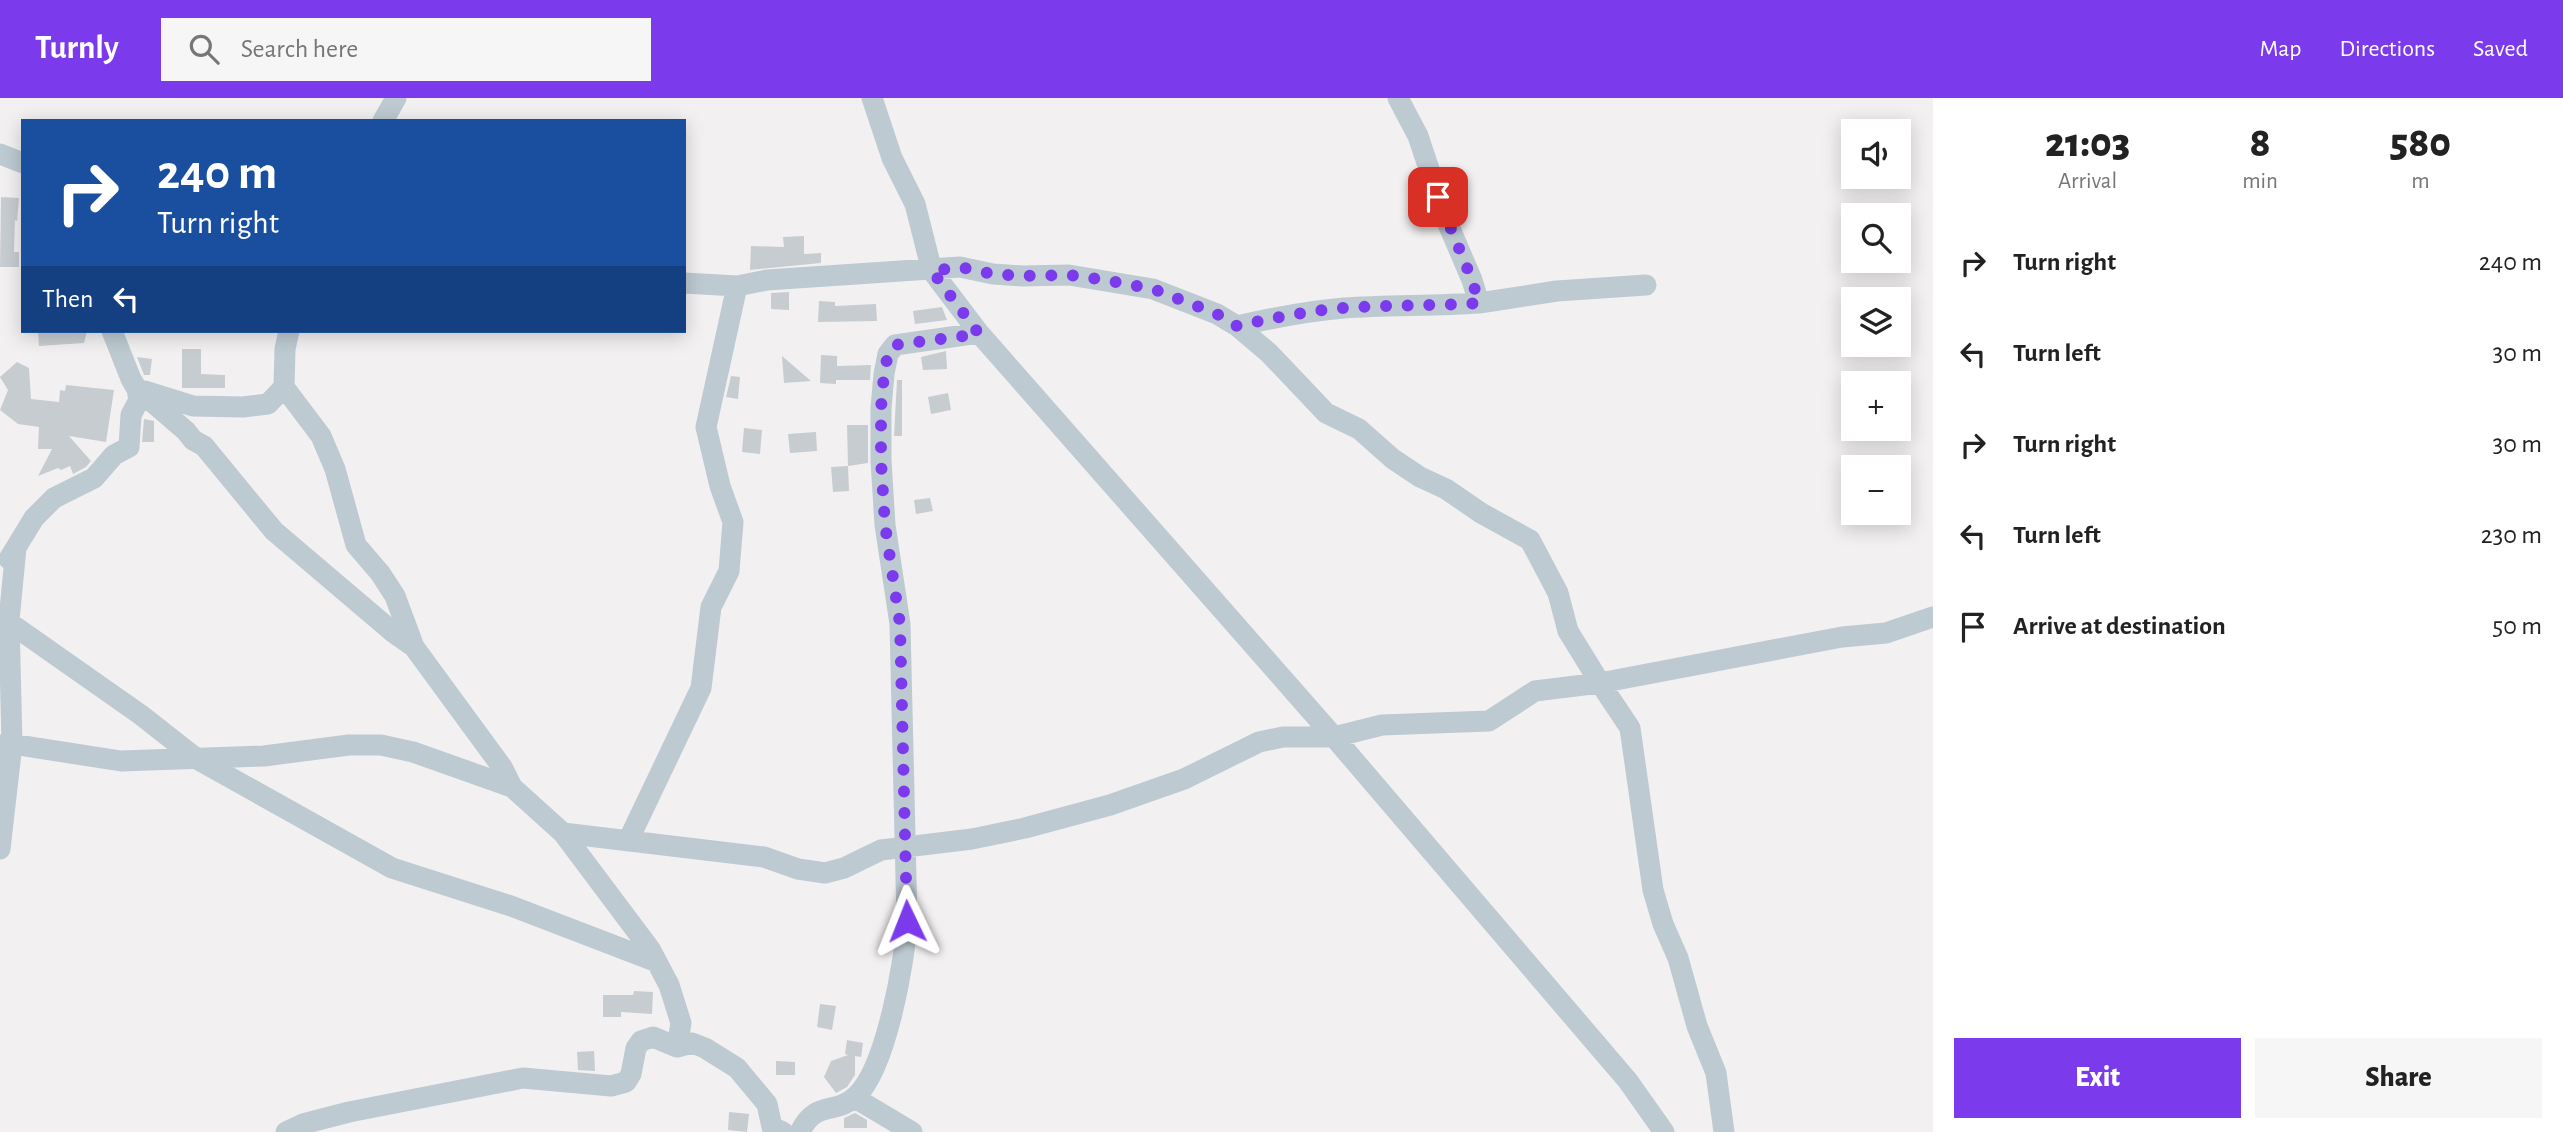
<!DOCTYPE html>
<html lang="en">
<head>
<meta charset="utf-8">
<style>
  :root { --surface:#fff; --page:#f6f6f6; --text:#222; --muted:#767676; --accent:#7c3aed }
  body { margin:0; font-family:"Alegreya Sans",sans-serif; background:var(--page); color:var(--text); height:100vh; display:flex; flex-direction:column; font-size:26px; white-space:nowrap }
  * { box-sizing:border-box; margin:0 }
  p { font-size:23px; color:var(--muted) }
  .icon { flex:none; width:38px; height:38px; fill:none; stroke:currentColor; stroke-width:2; stroke-linecap:round; stroke-linejoin:round }
  .map { position:relative; flex:1; overflow:hidden }
  .panel { display:flex; flex-direction:column; background:var(--surface); width:630px }
  .panel>* { flex:none }
  .banner { position:absolute; left:21px; top:21px; width:665px; height:214px; border-radius:0px; box-shadow:0 4px 18px #0003; background:#1a4fa0; color:#fff; overflow:hidden }
  .fabs { position:absolute; left:1841px; top:21px; display:grid; gap:14px }
  .fabs a { display:grid; place-items:center; width:70px; height:70px; border-radius:0px; background:var(--surface); box-shadow:0 4px 18px #0003; font-size:35px }
  .pin { position:absolute; display:grid; place-items:center; width:60px; height:60px; color:#fff; margin:-30px; border-radius:14px; box-shadow:0 4px 10px #0006 }
  .me { position:absolute; width:77px; margin:-38px; rotate:358deg; stroke-linejoin:round; filter:drop-shadow(0 0 5px #0008) }
  .turn { display:flex; align-items:center; gap:24px; height:147px; padding:0 21px; font-size:32px }
  .turn .icon { width:91px; height:91px; stroke-width:2.5 }
  .turn b { display:block; font-size:49px; line-height:60px }
  .then { display:flex; align-items:center; height:66px; padding:0 21px; background:#0003; gap:14px; font-size:26px }
  .eta { display:flex; justify-content:space-evenly; align-items:center; height:119px; text-align:center }
  .eta b { font-size:42px; font-weight:800; line-height:49px }
  .action { display:flex; gap:14px; margin-top:auto; padding:14px 21px }
  .action a { flex:1; height:80px; border-radius:0px; background:var(--accent); color:#fff; font-size:28px; font-weight:800; line-height:80px; text-align:center }
  .action a+a { background:var(--page); color:var(--text) }
  ul { padding:0; list-style:none }
  li { display:flex; align-items:center; gap:21px; height:91px; padding:0 21px }
  li div { flex:1 }
  li b { display:block; font-size:26px }
  li em { font-style:normal }
  header { display:flex; align-items:center; gap:42px; box-sizing:border-box; height:98px; padding:0 35px; background:var(--accent); color:#fff }
  header strong { font-size:33px }
  nav { display:flex; gap:38px; margin-inline-start:auto; font-size:24px }
  .search { width:490px; height:63px; background:var(--page); display:flex; align-items:center; gap:18px; box-sizing:border-box; padding:0 24px; border-radius:0px; color:var(--muted); font-size:26px }
  main { display:flex; flex:1; min-height:0 }
  .map>svg:first-child { display:block }
  .building { fill:#c7ccd0 }
  .lines { fill:none; stroke-linecap:round; stroke-linejoin:round }
  .minor { stroke:#bdcad1; stroke-width:21 }
  .route { stroke:#7c3aed; stroke-width:12; stroke-dasharray:0 21.6 }
</style>
</head>
<body>
<header>
<strong>Turnly</strong>
<div class="search"><svg class="icon" aria-label="search" viewBox="0 0 24 24"><circle cx="10" cy="10" r="6"/><path d="M15 15l6 6"/></svg>Search here</div>
<nav><a>Map</a><a>Directions</a><a>Saved</a></nav>
</header>
<main>
<div class="map">
<svg width="1933" height="1034" viewBox="0 0 1933 1034">
  <rect width="100%" height="100%" fill="#f3f0f1"/>
  <path class="building" d="M1 99 19 100 17 123 15 122 14 154H19V169H0Z
    M804 138V156L821 155V165L750 172 751 148 784 149 783 139Z
    M789 194V212L771 211V195Z
    M819 203 835 204V208L876 206 877 223 818 224Z
    M942 209 947 222 915 226 913 213Z
    M38 233H87L84 245 39 248Z
    M182 251H201V276L225 277V290H182Z
    M946 253 947 271 923 272 921 259Z
    M821 257 837 258V268L871 267 870 282H836V286L820 285Z
    M782 258 811 283 784 285Z
    M137 259 152 261 150 277H144Z
    M17 264 29 270 31 301 59 304 60 292 65 293 66 287 114 292 106 344 69 338 91 363 86 369 73 376 70 368 61 372 58 370 38 378 52 351H38L39 329 18 326 0 312 8 292 0 279Z
    M731 278 740 279 738 301 726 299Z
    M897 282H902V338H894Z
    M948 295 951 312 931 316 928 299Z
    M144 321 154 323V344H142Z
    M847 327H868V365L848 368Z
    M744 330 762 332 760 356 742 354Z
    M816 334 817 353 790 355 788 336Z
    M848 368 849 393 833 394 831 369Z
    M930 400 933 413 916 416 914 402Z
    M634 893 653 894 652 916 621 914V919H603V897H633Z
    M820 906 836 908 832 932 817 929Z
    M847 942 863 945 861 959 855 958V977L847 989 836 995 824 979 831 963 848 957 845 956Z
    M594 953 595 973 578 972 577 954Z
    M776 963 795 964V977H776Z
    M729 1014 749 1016 747 1034 728 1032Z
    M855 1015 867 1022V1030H844V1020Z"/>
  <g class="lines">
    <path class="minor" d="M872 0 892 60 915 106 932 173 979 235 1334 639 1628 983 1664 1034
      M383 23 396 0
      M0 56 23 65
      M1479 205 1557 193 1646 187
      M1237 228C1272 220 1307 213 1344 210 1388 207 1434 208 1479 205L1472 182 1445 119 1418 38 1398 0
      M112 233 131 281 137 291 186 333 193 342 204 348 274 433 394 535 414 549
      M289 233 285 251 284 289 321 338 335 371 356 447 380 475 395 498 414 549 502 669 512 689 563 735 650 851 669 887 681 925 677 949
      M145 293 193 308 243 309 268 306 284 289
      M9 461 34 420 54 400 94 380 114 357 129 349 131 317 139 302 137 291
      M0 518 141 617 197 661 392 770 511 808 657 864
      M0 647 12 646 121 663 264 658 349 647H381L413 654 512 689
      M563 735 764 759 798 771 825 775 844 770 881 752 972 741 1025 730 1110 707 1184 681 1259 644 1283 639H1334L1382 627 1489 623 1535 593 1600 585 1568 533 1558 495 1530 442 1481 415 1446 391 1420 379 1393 361 1359 331 1326 315 1269 255 1237 228 1217 216 1153 191 1069 177 1022 178 993 176 960 169 767 182 737 188 684 185
      M628 743 701 590 711 509 729 473 733 424 720 388 706 329 737 188
      M0 751 12 646 9 522 16 450
      M855 1000 912 1034
      M286 1034 303 1026 349 1014 523 980 611 988 626 984 631 976 636 950 641 943 653 939 677 949 692 945 705 950 737 970 767 1006 772 1029 783 1034
      M800 1034C816 1001 835 1018 856 998 886 971 905 863 907 823L900 526 885 427 881 363V310L884 276 888 256 895 247 979 235
      M1724 1034 1716 975 1697 928 1678 860 1663 826 1653 792 1630 630 1600 585 1842 539 1886 535 1933 519"/>
  </g>
  <g class="lines">
    <path class="route" d="M907 823 900 526 885 427 881 363V310L884 276 888 256 895 247 979 236 932 173 960 169 993 176 1022 178 1069 177 1105 182 1153 191 1217 216 1237 228C1272 220 1307 213 1344 210 1388 207 1434 208 1479 205L1472 182 1438 99"/>
  </g>
</svg>
<div class="fabs">
<a><svg class="icon" aria-label="sound" viewBox="0 0 24 24"><path d="M4 9h4l5-4v14l-5-4H4zM17 9q2 3 0 6"/></svg></a>
<a><svg class="icon" aria-label="search" viewBox="0 0 24 24"><circle cx="10" cy="10" r="6"/><path d="M15 15l6 6"/></svg></a>
<a><svg class="icon" aria-label="layers" viewBox="0 0 24 24"><path d="M12 4l9 5-9 5-9-5zM3 14l9 5 9-5"/></svg></a>
<a>+</a>
<a>−</a>
</div>
<div class="pin" style="left:1438px;top:99px;background:#d93025"><svg class="icon" aria-label="arrive" viewBox="0 0 24 24"><path d="M6 21V4h12l-3 4 3 4H6"/></svg></div>
<svg class="me" style="left:907px;top:823px" viewBox="-20 -20 40 40"><path d="M0-17L14 15 0 8-14 15z" fill="#7c3aed" stroke="#fff" stroke-width="4"/></svg>
<div class="banner">
<div class="turn"><svg class="icon" aria-label="right" viewBox="0 0 24 24"><path d="M7 20v-9h11M14 6l5 5-5 5"/></svg><div><b>240 m</b>Turn right</div></div>
<div class="then">Then<svg class="icon" aria-label="left" viewBox="0 0 24 24"><path d="M17 20v-9H6M10 6l-5 5 5 5"/></svg></div>
</div>
</div>
<section class="panel">
<div class="eta">
<div><b>21:03</b><p>Arrival</p></div>
<div><b>8</b><p>min</p></div>
<div><b>580</b><p>m</p></div>
</div>
<ul>
<li><svg class="icon" aria-label="right" viewBox="0 0 24 24"><path d="M7 20v-9h11M14 6l5 5-5 5"/></svg><div><b>Turn right</b></div><em>240 m</em></li>
<li><svg class="icon" aria-label="left" viewBox="0 0 24 24"><path d="M17 20v-9H6M10 6l-5 5 5 5"/></svg><div><b>Turn left</b></div><em>30 m</em></li>
<li><svg class="icon" aria-label="right" viewBox="0 0 24 24"><path d="M7 20v-9h11M14 6l5 5-5 5"/></svg><div><b>Turn right</b></div><em>30 m</em></li>
<li><svg class="icon" aria-label="left" viewBox="0 0 24 24"><path d="M17 20v-9H6M10 6l-5 5 5 5"/></svg><div><b>Turn left</b></div><em>230 m</em></li>
<li><svg class="icon" aria-label="arrive" viewBox="0 0 24 24"><path d="M6 21V4h12l-3 4 3 4H6"/></svg><div><b>Arrive at destination</b></div><em>50 m</em></li>
</ul>
<div class="action"><a>Exit</a><a>Share</a></div>
</section>
</main>
</body>
</html>
